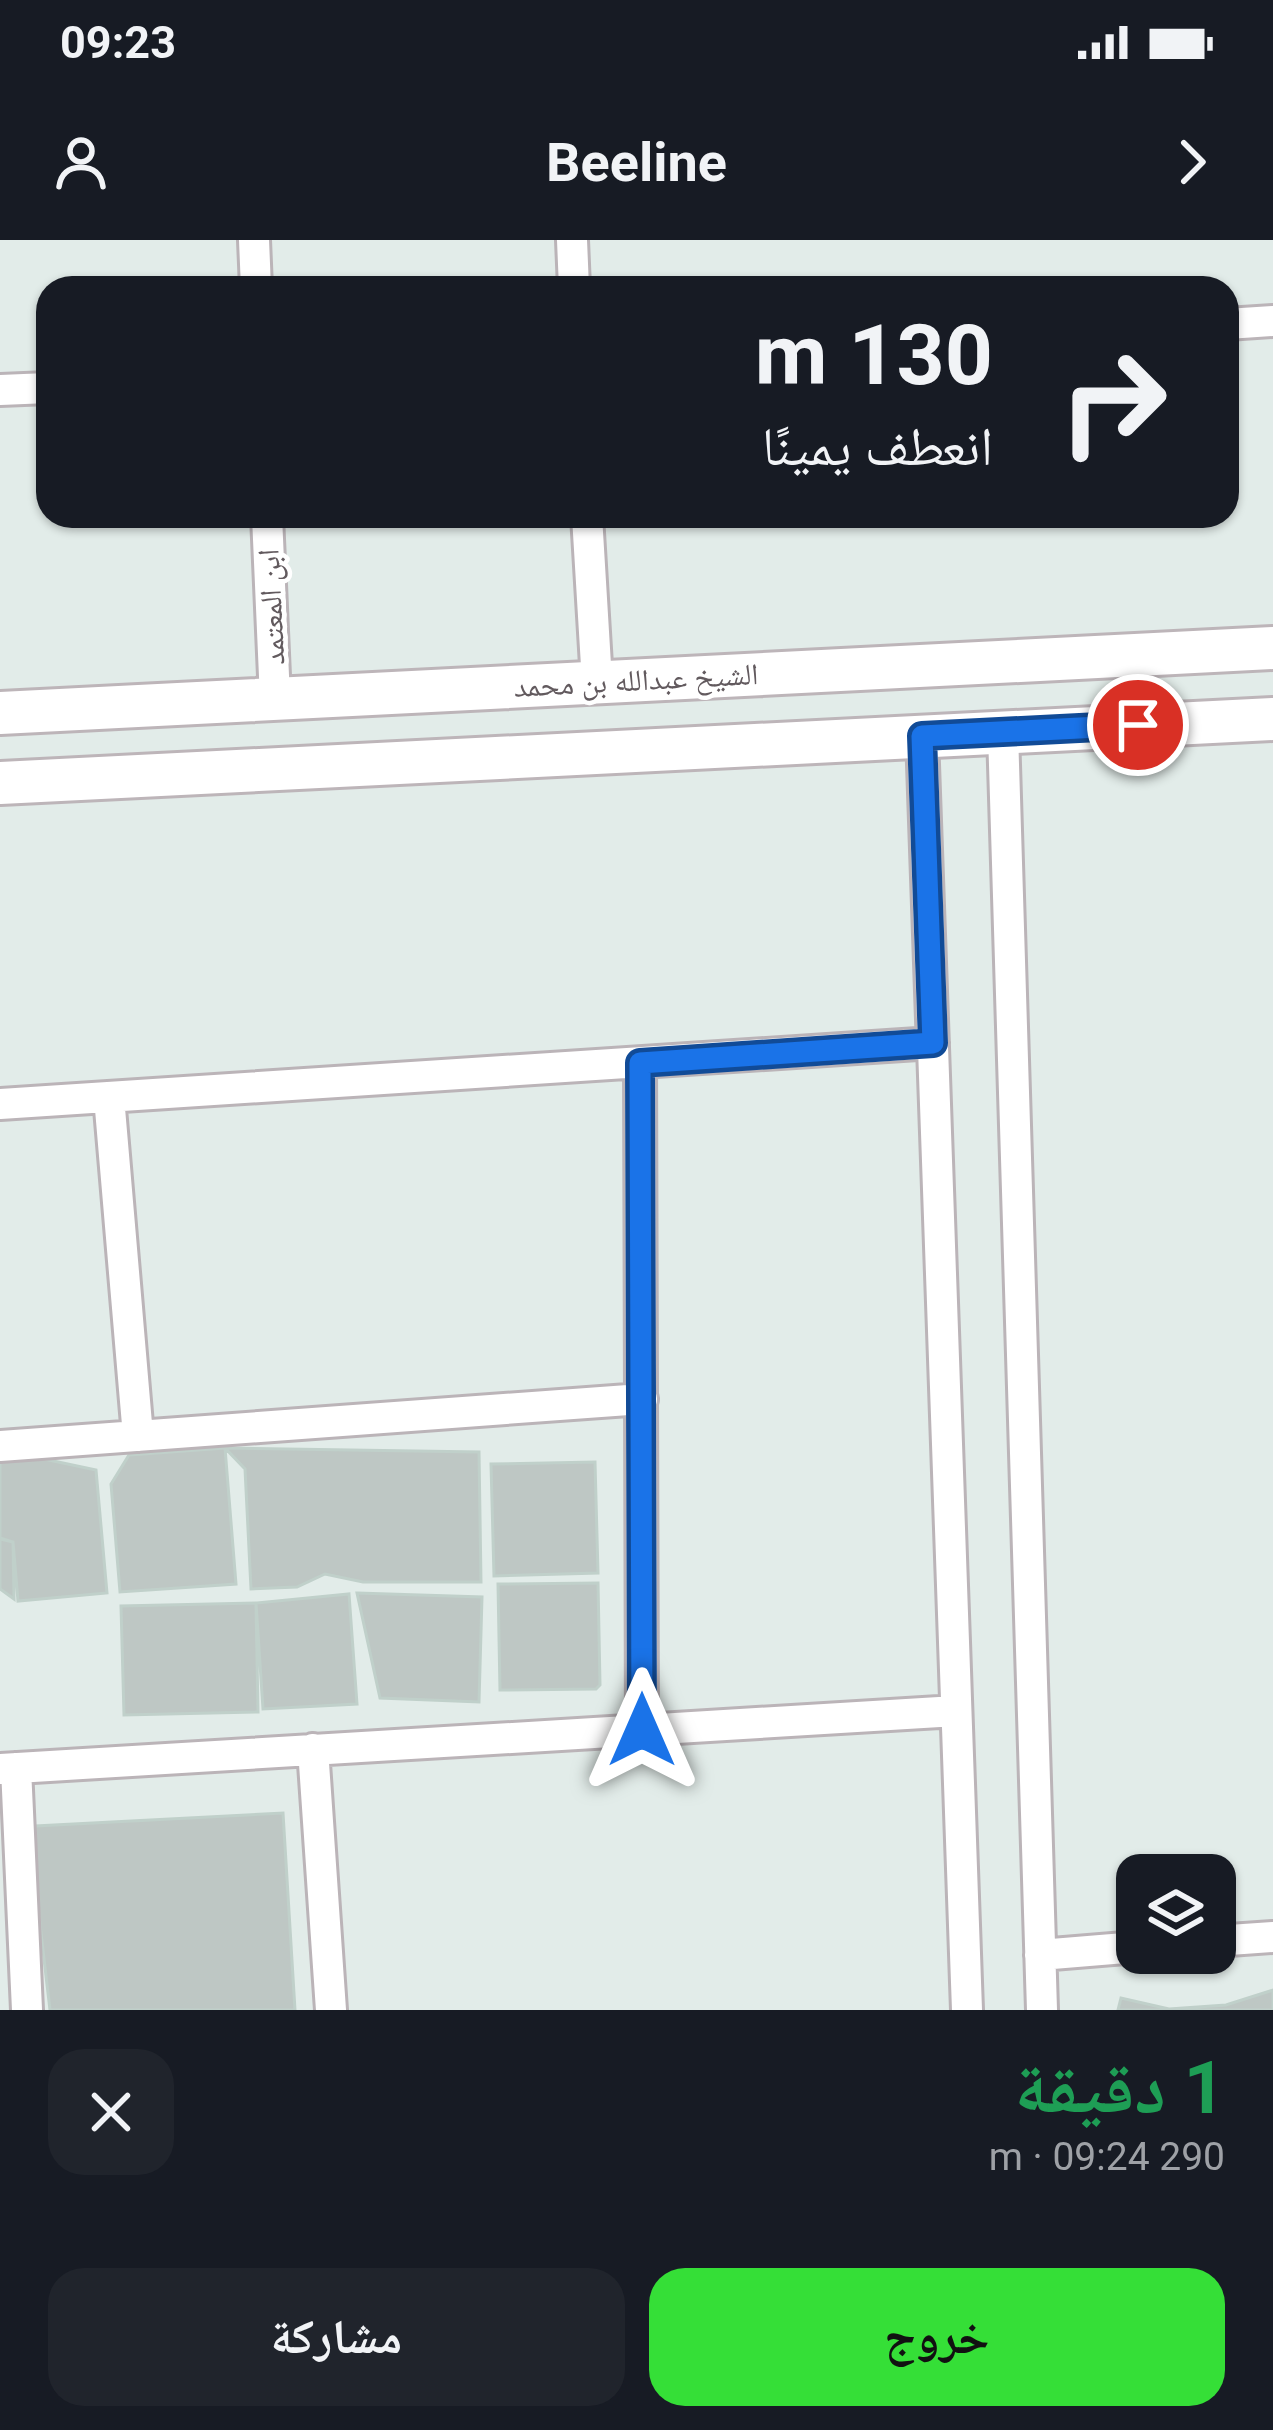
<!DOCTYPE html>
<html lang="ar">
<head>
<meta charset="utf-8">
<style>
  :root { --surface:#171b24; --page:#20242c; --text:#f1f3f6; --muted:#9ea1a6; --accent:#35df37 }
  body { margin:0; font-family:Roboto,"Noto Naskh Arabic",sans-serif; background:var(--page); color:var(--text); direction:rtl; height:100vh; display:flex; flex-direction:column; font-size:45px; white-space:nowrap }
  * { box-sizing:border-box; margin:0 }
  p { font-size:39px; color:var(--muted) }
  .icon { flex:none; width:66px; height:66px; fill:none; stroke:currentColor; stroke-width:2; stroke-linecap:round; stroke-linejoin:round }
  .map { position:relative; height:1770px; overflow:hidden; direction:ltr }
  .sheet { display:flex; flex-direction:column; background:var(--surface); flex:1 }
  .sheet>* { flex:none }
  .hud { position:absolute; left:36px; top:36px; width:1203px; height:252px; border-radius:36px; box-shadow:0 3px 9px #0004; direction:rtl; background:#171b24; color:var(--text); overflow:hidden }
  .fabs { position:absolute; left:1116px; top:1614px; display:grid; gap:24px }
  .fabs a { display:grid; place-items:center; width:120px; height:120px; border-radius:24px; background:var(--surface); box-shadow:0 3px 9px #0004; font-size:60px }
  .pin { position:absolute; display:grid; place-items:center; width:102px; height:102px; color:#fff; margin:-51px; border:6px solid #fff; border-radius:50%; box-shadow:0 3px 12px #0007 }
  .me { position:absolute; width:132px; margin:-66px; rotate:0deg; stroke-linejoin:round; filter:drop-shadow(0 0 9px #0008) }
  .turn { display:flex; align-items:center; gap:42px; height:252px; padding:0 48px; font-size:54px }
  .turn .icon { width:156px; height:156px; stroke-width:2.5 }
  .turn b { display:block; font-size:84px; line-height:102px }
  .round { display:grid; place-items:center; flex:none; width:126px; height:126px; border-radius:36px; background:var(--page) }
  .head { display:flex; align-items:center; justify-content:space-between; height:204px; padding:0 48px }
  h1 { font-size:72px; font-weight:700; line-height:90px; color:#1e9e55 }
  .primary-button { display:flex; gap:24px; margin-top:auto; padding:24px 48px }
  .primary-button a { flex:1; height:138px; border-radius:36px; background:var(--accent); color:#111; font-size:48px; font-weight:700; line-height:138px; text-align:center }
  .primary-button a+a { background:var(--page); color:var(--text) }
  .status { display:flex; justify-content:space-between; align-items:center; height:84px; padding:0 60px; background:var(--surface); direction:ltr }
  .status svg { height:33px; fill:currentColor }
  header { display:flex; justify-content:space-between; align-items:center; height:156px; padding:0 48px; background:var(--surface); font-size:54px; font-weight:700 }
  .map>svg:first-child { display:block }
  .building { fill:#bec7c4; stroke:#c0d0ca; stroke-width:3 }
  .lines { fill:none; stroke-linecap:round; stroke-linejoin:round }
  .minor-casing { stroke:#bbb4b8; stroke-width:36 }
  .secondary-casing { stroke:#bdb5b9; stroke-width:48 }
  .minor { stroke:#fff; stroke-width:30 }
  .secondary { stroke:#fff; stroke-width:42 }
  .route-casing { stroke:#114b97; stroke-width:30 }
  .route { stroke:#1a73e8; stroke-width:21 }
  .labels { text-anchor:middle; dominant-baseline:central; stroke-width:9; stroke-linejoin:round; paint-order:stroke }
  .street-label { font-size:30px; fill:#625a5e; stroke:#fff }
</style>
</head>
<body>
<div class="status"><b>09:23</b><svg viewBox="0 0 49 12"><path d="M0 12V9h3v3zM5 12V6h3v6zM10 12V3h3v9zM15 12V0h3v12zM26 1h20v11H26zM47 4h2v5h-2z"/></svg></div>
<header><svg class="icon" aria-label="forward" viewBox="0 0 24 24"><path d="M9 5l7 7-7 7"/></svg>Beeline<svg class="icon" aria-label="person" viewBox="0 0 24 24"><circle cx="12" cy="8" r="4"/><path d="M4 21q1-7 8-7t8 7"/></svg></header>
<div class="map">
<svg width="1273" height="1770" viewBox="0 0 1273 1770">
  <rect width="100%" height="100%" fill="#e2ece9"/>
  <path class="building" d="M225 1208 479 1212 481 1342H363L325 1334 297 1347 251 1349 245 1229Z
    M225 1208 236 1344 120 1352 111 1244 129 1215Z
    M0 1213H16L96 1230 107 1353 18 1361 13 1302 0 1299Z
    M595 1222 598 1333 494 1336 491 1224Z
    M0 1298 13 1302 14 1359 0 1349Z
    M598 1343 600 1445 596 1449 500 1450 498 1344Z
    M357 1353 482 1357 479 1462 380 1458Z
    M349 1354 357 1464 263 1469 256 1363Z
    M256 1363 258 1472 124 1475 121 1366Z
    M283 1573 295 1770H50L31 1608 36 1586Z
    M1273 1750V1770H1118L1121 1758 1169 1769 1226 1765Z"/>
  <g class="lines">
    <g class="minor-casing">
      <path id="minor" d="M254 0 256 48
        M572 0 574 48
        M1227 84 1273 81
        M0 150 48 148
        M267 276 275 459
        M587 276 597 442
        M1003 492 1042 1770
        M922 496 967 1770
        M640 823 642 1490
        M109 857 138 1196
        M0 864 933 803
        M0 1206 642 1159
        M313 1509 331 1770
        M16 1528 27 1770
        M0 1529 956 1471
        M1215 1701 1273 1697
        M1040 1715 1137 1707"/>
    </g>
    <g class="secondary-casing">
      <path id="secondary" d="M0 473 1273 408
        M0 543 1273 479"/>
    </g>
    <use href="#minor" class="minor"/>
    <use href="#secondary" class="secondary"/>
  </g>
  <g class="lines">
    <g class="route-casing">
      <path id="route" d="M642 1490 640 823 933 803 922 496 1138 485"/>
    </g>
    <use href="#route" class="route"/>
  </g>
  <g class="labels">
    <g class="street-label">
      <text transform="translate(271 367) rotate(-93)">ابن المعتمد</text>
      <text transform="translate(636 440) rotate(-3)">الشيخ عبدالله بن محمد</text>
    </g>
  </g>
</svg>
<div class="fabs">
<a><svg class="icon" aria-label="layers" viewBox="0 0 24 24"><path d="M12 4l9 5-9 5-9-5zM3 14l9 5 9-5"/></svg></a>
</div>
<div class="pin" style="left:1138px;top:485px;background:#d93025"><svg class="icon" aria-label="arrive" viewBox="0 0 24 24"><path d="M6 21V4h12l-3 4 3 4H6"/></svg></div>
<svg class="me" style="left:642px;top:1490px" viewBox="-20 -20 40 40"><path d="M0-17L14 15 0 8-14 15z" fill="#1a73e8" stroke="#fff" stroke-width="4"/></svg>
<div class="hud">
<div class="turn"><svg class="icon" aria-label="right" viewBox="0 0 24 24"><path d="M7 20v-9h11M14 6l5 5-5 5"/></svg><div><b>130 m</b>انعطف يمينًا</div></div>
</div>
</div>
<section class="sheet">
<div class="head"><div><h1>1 دقيقة</h1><p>290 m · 09:24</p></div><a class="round"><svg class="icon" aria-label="close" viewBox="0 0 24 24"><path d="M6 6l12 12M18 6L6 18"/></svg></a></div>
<div class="primary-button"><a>خروج</a><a>مشاركة</a></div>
</section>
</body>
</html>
